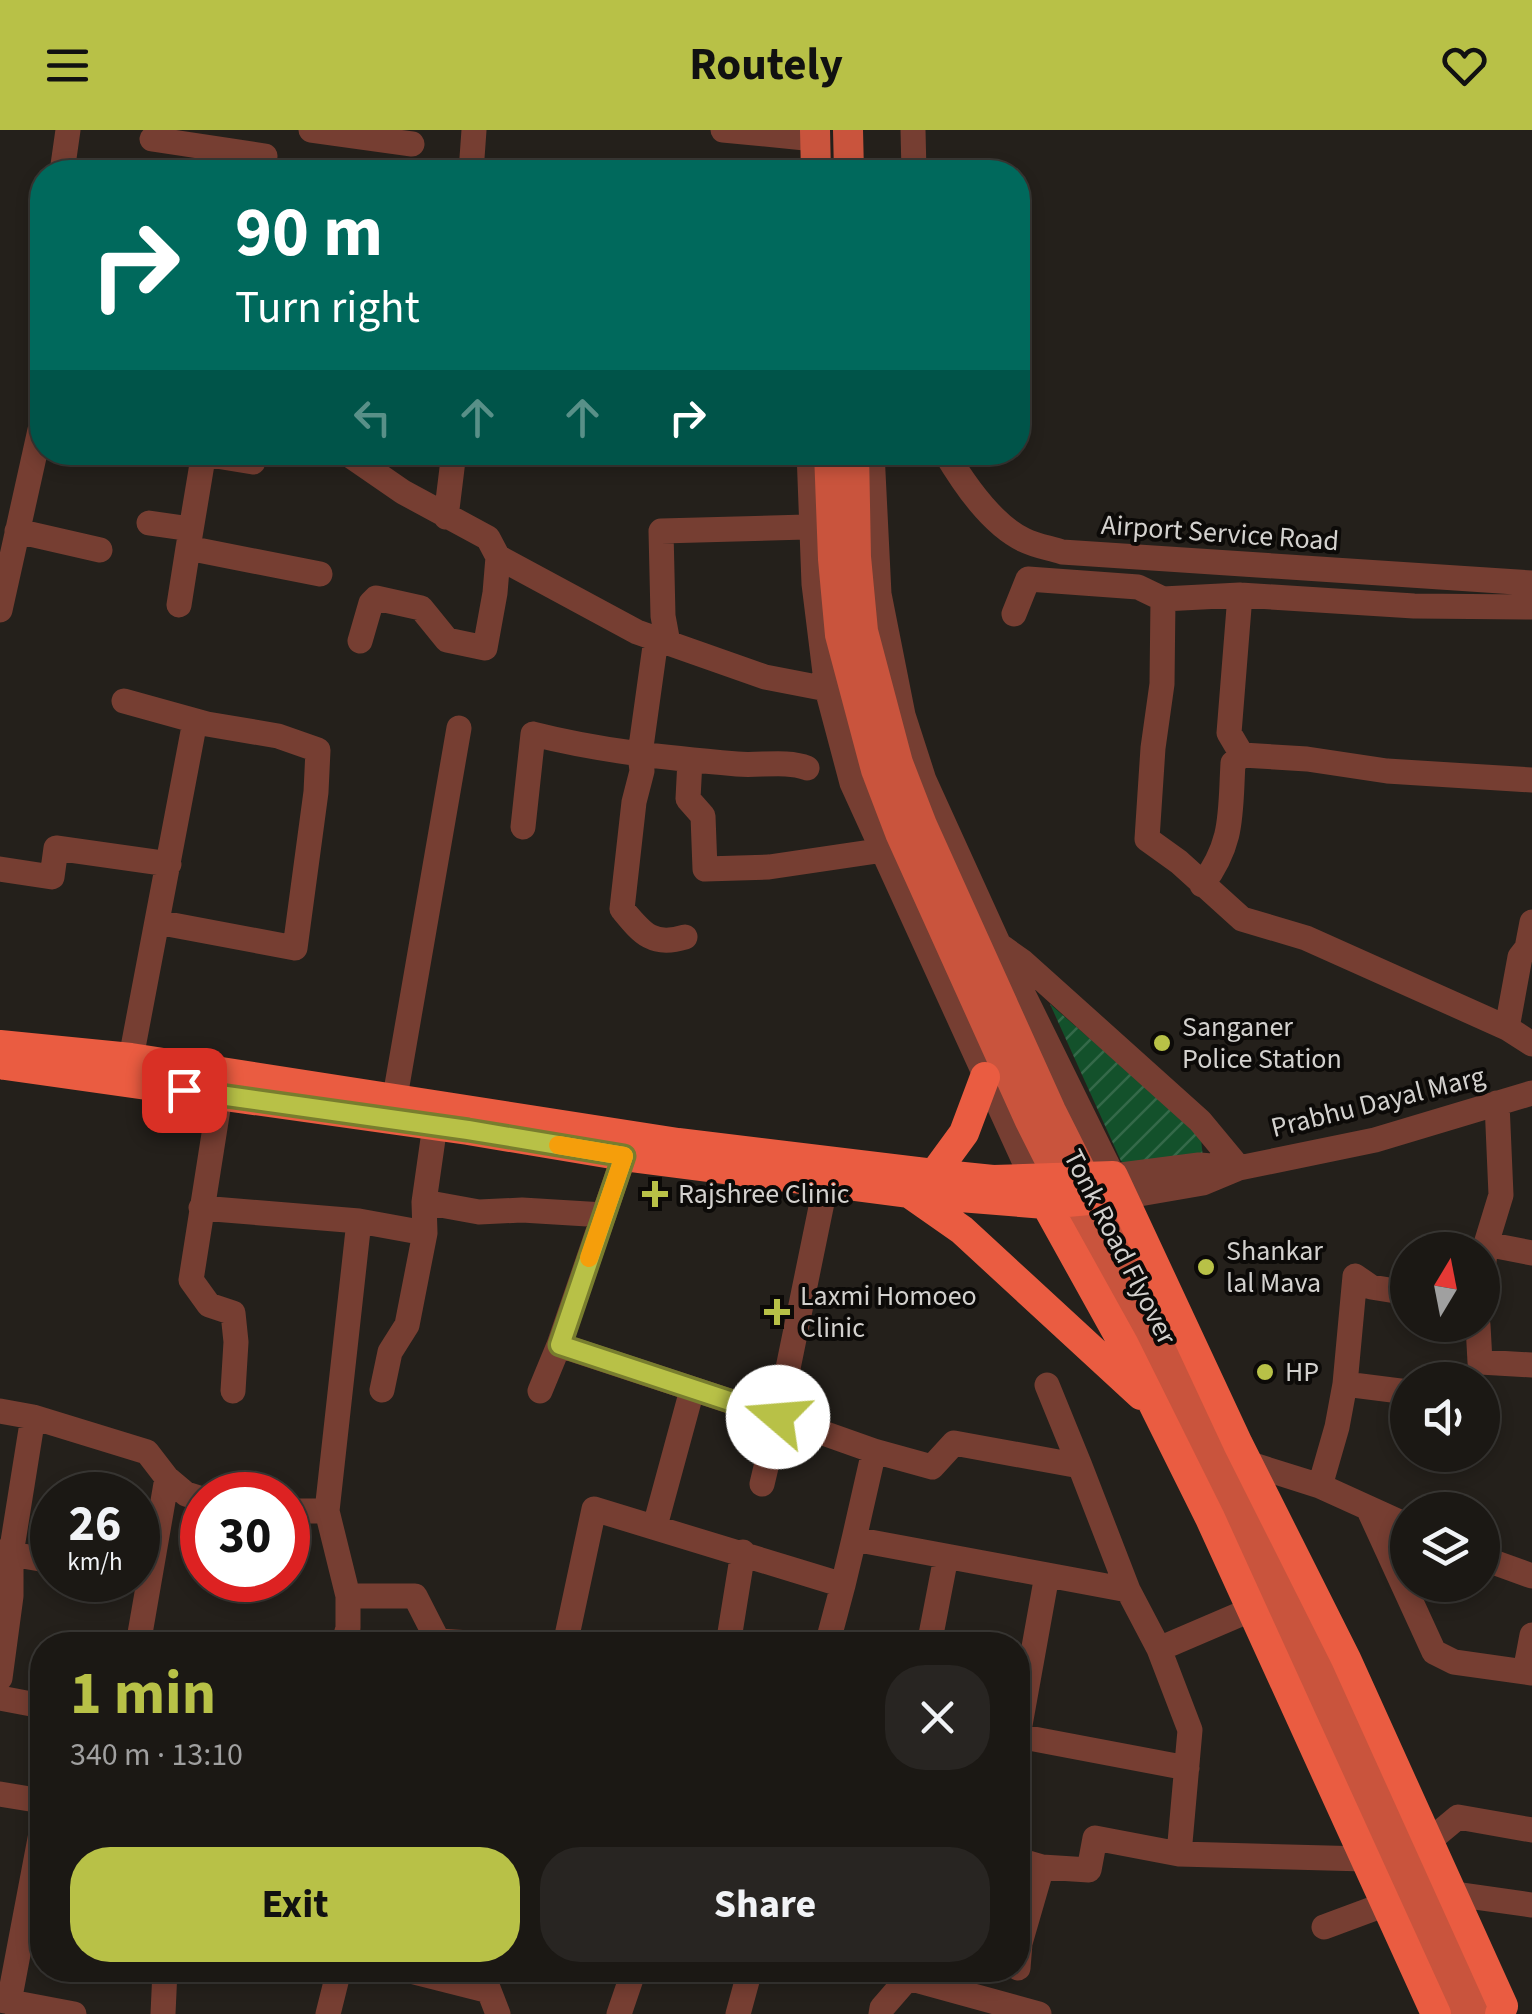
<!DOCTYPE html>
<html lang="en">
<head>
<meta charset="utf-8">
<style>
  :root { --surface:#1b1814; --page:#282522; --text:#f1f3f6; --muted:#a0a0a0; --line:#393734; --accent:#b8c147 }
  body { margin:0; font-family:"Source Sans 3",sans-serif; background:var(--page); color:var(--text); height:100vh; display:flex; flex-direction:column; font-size:38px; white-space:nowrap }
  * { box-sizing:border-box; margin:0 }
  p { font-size:32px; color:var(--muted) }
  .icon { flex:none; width:55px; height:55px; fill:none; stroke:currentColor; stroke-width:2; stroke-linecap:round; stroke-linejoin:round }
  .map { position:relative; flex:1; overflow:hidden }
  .drawer { position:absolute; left:30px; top:1502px; width:1000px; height:350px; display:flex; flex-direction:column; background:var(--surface); border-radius:40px; box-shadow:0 5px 15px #0003,0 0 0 2px var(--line) }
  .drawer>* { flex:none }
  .banner { position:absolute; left:30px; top:30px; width:1000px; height:305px; border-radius:40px; box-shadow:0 5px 15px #0003,0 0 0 2px var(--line); background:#00695c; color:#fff; overflow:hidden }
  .needle { width:65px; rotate:10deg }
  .fabs { position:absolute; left:1390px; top:1102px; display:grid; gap:20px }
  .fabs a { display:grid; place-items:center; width:110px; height:110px; border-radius:50%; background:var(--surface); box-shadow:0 5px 15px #0003,0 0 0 2px var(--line); font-size:50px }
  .speed { position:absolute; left:30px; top:1342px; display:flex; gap:20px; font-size:50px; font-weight:700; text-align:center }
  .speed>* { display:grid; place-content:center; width:130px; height:130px; border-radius:50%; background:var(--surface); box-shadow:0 5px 15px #0003,0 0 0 2px var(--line); line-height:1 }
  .speed small { font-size:25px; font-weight:400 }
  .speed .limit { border:15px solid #d22; background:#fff; color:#111 }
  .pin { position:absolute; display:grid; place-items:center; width:85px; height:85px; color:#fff; margin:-42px; border-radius:20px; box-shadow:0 5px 15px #0006 }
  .me { position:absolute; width:110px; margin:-55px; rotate:288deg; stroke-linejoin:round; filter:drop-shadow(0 0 8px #0008) }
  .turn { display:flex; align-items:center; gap:35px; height:210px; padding:0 40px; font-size:45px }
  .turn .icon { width:130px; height:130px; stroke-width:2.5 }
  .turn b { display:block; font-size:70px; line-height:85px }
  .lanes { display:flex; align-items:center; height:95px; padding:0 40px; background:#0003; justify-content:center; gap:50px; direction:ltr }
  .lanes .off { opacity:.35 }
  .round { display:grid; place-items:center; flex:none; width:105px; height:105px; border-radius:40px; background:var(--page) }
  .headline { display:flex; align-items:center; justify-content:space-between; height:170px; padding:0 40px }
  h1 { font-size:60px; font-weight:700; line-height:75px; color:var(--accent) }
  .action { display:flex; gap:20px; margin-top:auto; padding:20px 40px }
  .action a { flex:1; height:115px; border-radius:40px; background:var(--accent); color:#111; font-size:40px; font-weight:700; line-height:115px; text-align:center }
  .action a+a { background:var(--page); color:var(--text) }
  header { display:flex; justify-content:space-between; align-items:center; height:130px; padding:0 40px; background:var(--accent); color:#111; font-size:45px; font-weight:700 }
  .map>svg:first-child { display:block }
  .garden { fill:url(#garden-furrows) }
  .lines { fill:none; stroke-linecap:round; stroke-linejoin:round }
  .minor { stroke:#763e32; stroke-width:25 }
  .major { stroke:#c9543d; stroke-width:30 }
  .highway { stroke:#ea5c41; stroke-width:30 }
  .route-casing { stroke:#787d2e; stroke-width:25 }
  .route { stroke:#b8c147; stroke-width:18 }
  .slow { stroke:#f59e0b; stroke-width:18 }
  .poi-dot { fill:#b8c147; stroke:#0c0a08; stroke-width:4 }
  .labels { text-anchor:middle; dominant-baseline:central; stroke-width:8; stroke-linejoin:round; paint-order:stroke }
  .street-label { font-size:28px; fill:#d3d1ce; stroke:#0c0a08 }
  .poi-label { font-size:28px; fill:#d3d1ce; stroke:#0c0a08; text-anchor:start }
</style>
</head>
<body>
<header><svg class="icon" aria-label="menu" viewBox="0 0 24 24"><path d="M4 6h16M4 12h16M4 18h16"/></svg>Routely<svg class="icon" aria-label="heart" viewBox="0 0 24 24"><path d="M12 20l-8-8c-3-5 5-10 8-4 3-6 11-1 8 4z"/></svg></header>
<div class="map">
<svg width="1532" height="1884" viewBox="0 0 1532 1884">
  <defs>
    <pattern id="garden-furrows" width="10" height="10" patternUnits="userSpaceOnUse" patternTransform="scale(2.5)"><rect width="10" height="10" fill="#13512b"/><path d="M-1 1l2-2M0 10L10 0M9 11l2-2" fill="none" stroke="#346949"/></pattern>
  </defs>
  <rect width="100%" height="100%" fill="#24201b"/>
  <path class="garden" d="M1050 874 1172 980 1201 1009 1203 1028 1132 1039 1121 1031Z"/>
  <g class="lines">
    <path class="minor" d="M311 0 412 14
      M723 0 815 9
      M913 0 914 42
      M152 9 265 26
      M62 42 68 0
      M471 42 474 0
      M204 322 188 418 320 444
      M345 322 403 362 488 408 498 427 495 463 485 518 447 510 421 478 376 468 371 473 360 511
      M809 322 814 454 827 559 852 653 1032 1048
      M872 322 879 464 903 585 924 650 999 815 1113 1046 1199 1035 1239 1038
      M945 322C964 354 991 394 1024 410 1036 416 1050 418 1062 422L1532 453
      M204 324 253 332
      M446 387 454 322
      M149 393 191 399
      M17 401 100 420
      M498 427 637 502 765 547 827 559
      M1240 465 1229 603 1242 625
      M1163 469 1162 554 1153 618 1147 709 1179 732 1242 789 1306 808 1507 898 1532 914
      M179 475 188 418
      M0 480 42 291
      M1014 484 1028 449 1138 457 1163 469 1240 465 1414 476 1532 477
      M656 509 640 624 642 641 634 672 622 779C642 803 652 817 685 807
      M668 513 663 486 661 401 806 397
      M124 571 207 594 278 606 318 620 316 662 295 818 157 792
      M690 630 688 669 703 686 705 739 769 737 884 720
      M523 697 533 604C600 621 668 628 737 634 759 636 787 630 807 638
      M0 739 52 747 56 718 169 734
      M1202 755C1234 712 1230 684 1233 633L1242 625 1307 629 1387 641 1532 650
      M1002 817 1023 832 1200 991 1239 1038
      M1507 898 1520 827 1527 818 1532 792
      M131 928 195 591
      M220 966 191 1150 209 1175 233 1183 236 1212 233 1261
      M395 967 459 598
      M624 1026 559 1215 778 1287 762 1354
      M826 1053 778 1287 874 1321 854 1409
      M1122 1067 1203 1053 1239 1038 1375 1010 1532 963
      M424 1072 479 1082 522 1080 604 1085
      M201 1078 359 1091 327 1381 348 1466H415L438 1511 503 1515
      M359 1091 425 1103
      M1486 1114 1532 1123
      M1482 1148 1486 1114 1501 1065 1497 973
      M1478 1195 1480 1232 1532 1235
      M1345 1254 1355 1146 1371 1157 1408 1163
      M1047 1255 1080 1336
      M382 1260 390 1222 407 1195 425 1103 424 1072 435 995
      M540 1261 559 1215
      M0 1281 33 1287 147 1322 167 1348 138 1515
      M874 1321 932 1337 954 1313 1080 1336 1128 1460
      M1241 1342 1247 1333 1320 1356 1408 1396
      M167 1348 186 1364 202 1369
      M1320 1356 1337 1297 1345 1254 1408 1262
      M1368 1378 1434 1522 1454 1532 1532 1543
      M288 1381H327
      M655 1396 692 1260
      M0 1422 52 1431
      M1482 1428 1532 1446
      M343 1515 348 1498V1466
      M565 1515 594 1379 843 1455 854 1409 1128 1460 1159 1519 1243 1483 1256 1485
      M728 1515 743 1422
      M827 1515 843 1455
      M929 1515 946 1427
      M1159 1519 1190 1600 1179 1724
      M1525 1542 1532 1505
      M0 1548 11 1466V1424L33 1287
      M0 1568 42 1576
      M1018 1606 1187 1638
      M1018 1606 1047 1445
      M0 1664 42 1671
      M1428 1712 1458 1687 1532 1700
      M1018 1730 1042 1737 1020 1813 1018 1838
      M1042 1737 1089 1740 1095 1708 1179 1724 1366 1729
      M1454 1764 1532 1775
      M1324 1797 1386 1774
      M406 1840 489 1861
      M481 1840 498 1884
      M908 1848 1039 1884
      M0 1870 74 1884
      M9 1872 42 1698
      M163 1884 165 1840
      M328 1884 339 1840
      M619 1884 634 1840
      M738 1884 750 1840
      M881 1884 882 1878 908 1848 907 1840"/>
    <path class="major" d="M815 0 816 42
      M848 0 849 42
      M829 322 833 429 840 505 876 640 900 703 1030 991 1247 1423 1457 1884
      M854 322 856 427 863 501 898 633 922 695 1051 981 1268 1413 1483 1884"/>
    <path class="highway" d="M0 915 131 928 678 1013 934 1044 993 1050 1113 1046 1238 1314 1346 1529 1503 1876 1500 1884
      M5 935 468 1000 624 1026 910 1063 1045 1074 1122 1067
      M934 1044 964 1003 985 947
      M1038 1060 1123 1213 1210 1388 1436 1884
      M912 1065 962 1100 1141 1265"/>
  </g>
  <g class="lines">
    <g class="route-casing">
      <path id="route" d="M184 960 468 1000 624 1026 560 1215 778 1287"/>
    </g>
    <use href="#route" class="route"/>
    <path class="slow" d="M558 1015 624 1026 589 1128"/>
  </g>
  <g class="poi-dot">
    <circle cx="1162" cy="913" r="10"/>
    <path d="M650 1049h10v10h10v10h-10v10h-10v-10h-10v-10h10z"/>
    <circle cx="1206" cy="1137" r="10"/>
    <path d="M772 1167h10v10h10v10h-10v10h-10v-10h-10v-10h10z"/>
    <circle cx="1265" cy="1242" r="10"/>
  </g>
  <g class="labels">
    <g class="street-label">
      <text transform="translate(1220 403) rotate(4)">Airport Service Road</text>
      <text transform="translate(1378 972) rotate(-14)">Prabhu Dayal Marg</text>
      <text transform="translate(1120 1117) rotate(63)">Tonk Road Flyover</text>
    </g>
    <g class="poi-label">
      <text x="1182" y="897">Sanganer<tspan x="1182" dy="32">Police Station</tspan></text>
      <text x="678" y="1064">Rajshree Clinic</text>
      <text x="1226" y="1121">Shankar<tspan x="1226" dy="32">lal Mava</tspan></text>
      <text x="800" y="1166">Laxmi Homoeo<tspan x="800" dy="32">Clinic</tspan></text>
      <text x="1285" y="1242">HP</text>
    </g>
  </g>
</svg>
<div class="fabs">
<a><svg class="needle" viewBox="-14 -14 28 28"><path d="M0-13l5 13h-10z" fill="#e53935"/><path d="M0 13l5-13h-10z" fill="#a0a0a0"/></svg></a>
<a><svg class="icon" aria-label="sound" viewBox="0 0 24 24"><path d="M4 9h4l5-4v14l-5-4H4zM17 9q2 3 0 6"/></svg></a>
<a><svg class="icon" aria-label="layers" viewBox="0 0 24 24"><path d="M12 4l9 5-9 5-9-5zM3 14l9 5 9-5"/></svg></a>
</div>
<div class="speed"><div>26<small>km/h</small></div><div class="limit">30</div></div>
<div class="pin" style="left:184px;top:960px;background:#d93025"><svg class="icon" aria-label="arrive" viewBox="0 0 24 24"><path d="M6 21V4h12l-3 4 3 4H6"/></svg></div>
<svg class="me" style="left:778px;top:1287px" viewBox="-20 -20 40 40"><circle r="19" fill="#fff"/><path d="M0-13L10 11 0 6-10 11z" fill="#b8c147"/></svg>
<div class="banner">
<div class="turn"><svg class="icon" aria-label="right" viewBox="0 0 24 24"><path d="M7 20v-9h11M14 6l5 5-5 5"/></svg><div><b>90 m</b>Turn right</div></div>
<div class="lanes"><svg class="icon off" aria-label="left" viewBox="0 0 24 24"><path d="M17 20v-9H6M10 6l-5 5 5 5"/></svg><svg class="icon off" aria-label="ahead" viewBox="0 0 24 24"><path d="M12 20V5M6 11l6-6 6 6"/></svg><svg class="icon off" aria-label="ahead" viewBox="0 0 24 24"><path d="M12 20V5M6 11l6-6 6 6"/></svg><svg class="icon" aria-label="right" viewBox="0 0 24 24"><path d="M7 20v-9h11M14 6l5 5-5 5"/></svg></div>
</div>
<section class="drawer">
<div class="headline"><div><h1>1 min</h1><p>340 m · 13:10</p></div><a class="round"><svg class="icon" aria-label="close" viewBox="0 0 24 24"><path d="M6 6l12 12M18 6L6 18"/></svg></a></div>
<div class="action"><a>Exit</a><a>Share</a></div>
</section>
</div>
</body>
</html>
